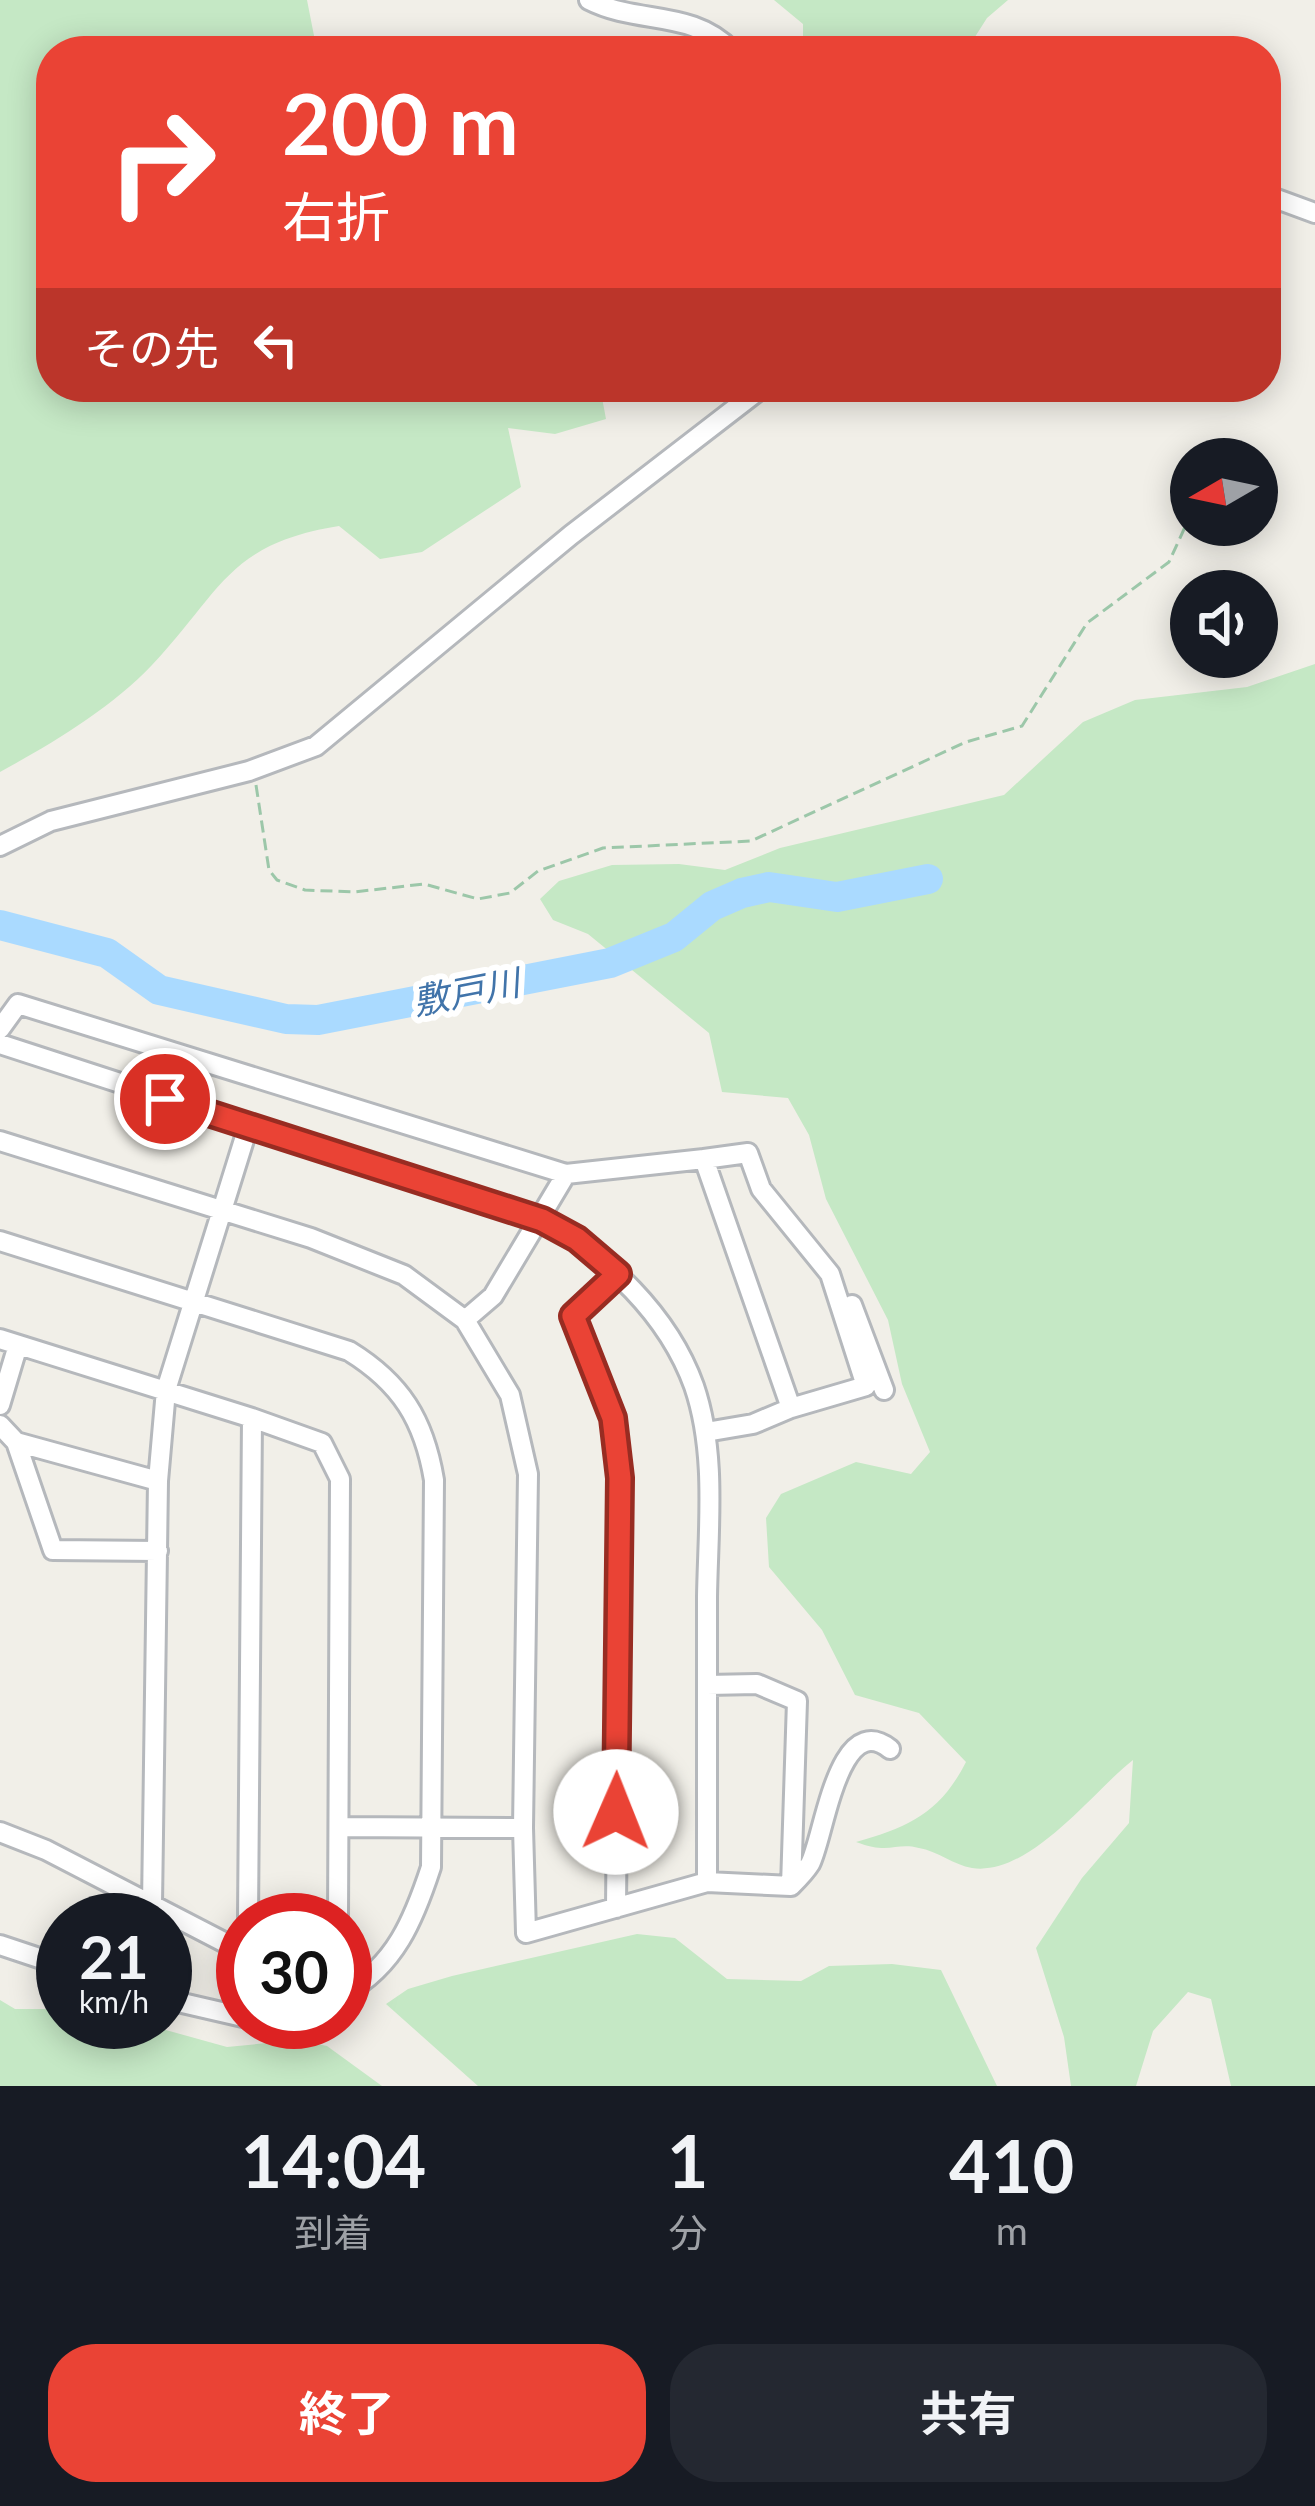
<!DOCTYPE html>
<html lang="ja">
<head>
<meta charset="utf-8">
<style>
  :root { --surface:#171b24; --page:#242831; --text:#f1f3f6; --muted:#9ea1a6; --accent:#ea4335 }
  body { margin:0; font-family:Lato,"Noto Sans JP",sans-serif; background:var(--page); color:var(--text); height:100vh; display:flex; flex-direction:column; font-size:45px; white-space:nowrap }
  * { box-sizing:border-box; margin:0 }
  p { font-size:39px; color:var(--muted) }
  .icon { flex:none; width:66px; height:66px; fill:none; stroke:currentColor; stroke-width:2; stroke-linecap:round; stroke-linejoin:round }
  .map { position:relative; height:2086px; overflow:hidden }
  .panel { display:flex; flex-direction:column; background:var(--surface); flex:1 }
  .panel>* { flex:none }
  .banner { position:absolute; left:36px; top:36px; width:1245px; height:366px; border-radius:48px; box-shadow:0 6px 30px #0003; background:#ea4335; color:#fff; overflow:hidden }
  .needle { width:78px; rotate:261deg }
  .buttons { position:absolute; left:1170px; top:438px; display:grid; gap:24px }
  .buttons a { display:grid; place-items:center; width:108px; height:108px; border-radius:50%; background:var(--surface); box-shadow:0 6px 30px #0003; font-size:60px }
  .speed { position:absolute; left:36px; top:1893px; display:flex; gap:24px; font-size:60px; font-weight:700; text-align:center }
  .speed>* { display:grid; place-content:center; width:156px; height:156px; border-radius:50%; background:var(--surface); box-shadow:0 6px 30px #0003; line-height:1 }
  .speed small { font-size:30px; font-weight:400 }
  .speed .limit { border:18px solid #d22; background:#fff; color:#111 }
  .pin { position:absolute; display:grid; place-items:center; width:102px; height:102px; color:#fff; margin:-51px; border:6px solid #fff; border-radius:50%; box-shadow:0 3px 12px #0007 }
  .me { position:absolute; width:132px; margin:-66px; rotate:1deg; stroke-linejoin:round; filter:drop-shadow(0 0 9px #0008) }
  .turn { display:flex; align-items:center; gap:42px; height:252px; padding:0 48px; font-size:54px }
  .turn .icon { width:156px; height:156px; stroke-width:2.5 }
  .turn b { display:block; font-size:84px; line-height:102px }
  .then { display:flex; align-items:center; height:114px; padding:0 48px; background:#0003; gap:24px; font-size:45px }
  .eta { display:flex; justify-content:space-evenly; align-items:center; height:204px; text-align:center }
  .eta b { font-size:72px; font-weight:700; line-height:84px }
  .action { display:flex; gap:24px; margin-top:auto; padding:24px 48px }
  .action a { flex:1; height:138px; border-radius:48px; background:var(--accent); color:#fff; font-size:48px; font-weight:700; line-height:138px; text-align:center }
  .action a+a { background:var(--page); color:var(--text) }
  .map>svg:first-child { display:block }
  .green { fill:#c5e8c5 }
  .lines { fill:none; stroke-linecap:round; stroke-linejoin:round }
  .river { stroke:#aadaff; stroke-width:30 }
  .minor-casing { stroke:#b5b8bc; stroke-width:24 }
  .path { stroke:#9cc7a9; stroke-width:3; stroke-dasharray:12 6; stroke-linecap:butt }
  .minor { stroke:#fff; stroke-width:18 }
  .route-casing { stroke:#982c22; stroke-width:30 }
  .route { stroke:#ea4335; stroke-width:21 }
  .labels { text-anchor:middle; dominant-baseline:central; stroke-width:12; stroke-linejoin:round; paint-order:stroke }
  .water-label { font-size:36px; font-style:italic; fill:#4174aa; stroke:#fff }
</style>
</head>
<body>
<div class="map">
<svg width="1315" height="2086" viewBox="0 0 1315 2086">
  <rect width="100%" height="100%" fill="#f1efe8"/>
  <path class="green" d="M0 0H307L317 51H51V387H600L606 419 555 434 508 428 521 487 422 552 380 559 339 526C227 544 222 591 152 665 110 709 53 743 0 772Z
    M774 0H1008L987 18 966 51H803V24Z
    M1315 664V2086H1231L1211 1999 1188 1992 1153 2031 1136 2086H1071L1064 2037 1036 1948 1082 1878 1129 1823 1133 1760C1095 1789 1030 1877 972 1868 954 1865 937 1851 919 1848 895 1842 890 1855 856 1842 909 1827 940 1813 966 1762L919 1713 855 1695 822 1630 769 1567 766 1518 781 1494 856 1462 911 1474 930 1452 902 1384 888 1320 826 1199 809 1135 788 1098 722 1092 709 1033 588 934 553 920 540 899 559 881 612 865 679 864 725 870 780 848 1004 795 1083 722 1135 700 1247 687Z
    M637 1934 675 1938 727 1979 801 1981 829 1966 892 1964 941 1970 997 2086H478L386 2004 408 1989 452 1976Z
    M0 2000 15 2009H63V2022H137L227 2047 298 2040 327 2046 382 2086H0Z"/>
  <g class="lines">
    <path class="river" d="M0 925 107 953 159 990 286 1019 318 1020 610 963 674 937 712 906 742 893 769 887 837 897 928 879"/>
    <g class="minor-casing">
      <path id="minor" d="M589 0C638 25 692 9 732 51
        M1266 195 1315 213
        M0 846 51 821 249 771 316 746 571 535 763 387
        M0 1029 18 1004 566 1174
        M0 1044 542 1220C607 1257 668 1314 694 1386 717 1453 708 1528 707 1597 707 1692 707 1787 707 1882L526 1933 523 1828 339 1827
        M0 1141 311 1238 404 1275 465 1320 510 1395 528 1474 523 1828
        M704 1159 748 1153 761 1189 830 1274 866 1386 791 1408
        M0 1241 349 1351C401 1383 424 1420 434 1480L431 1867C414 1919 395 1966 345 1993
        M852 1305 884 1390
        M465 1320 493 1296 566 1174 704 1159 791 1408 753 1424 706 1432
        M0 1339 252 1418 248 1920
        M0 1405 18 1345
        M252 1418 322 1443 340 1479 338 1920
        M0 1425 16 1442 53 1550 158 1551
        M16 1442 158 1481
        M707 1685 757 1684 797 1701 791 1886 707 1882
        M0 1832 46 1850 243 1952
        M791 1886C797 1880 805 1872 810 1864 824 1838 838 1708 890 1749
        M152 1905 158 1481 166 1390 248 1127
        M616 1908 620 1477 612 1418 573 1317 618 1274
        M0 1945 63 1966
        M165 1999 243 2017"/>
    </g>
    <path class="path" d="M1208 459 1212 446
      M256 785 269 870 277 880 305 890 354 892 424 884 478 899 510 893 538 871 603 848 751 841 966 742 1022 726 1087 623 1169 562 1191 514"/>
    <use href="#minor" class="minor"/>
  </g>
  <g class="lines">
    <g class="route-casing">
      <path id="route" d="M165 1099 542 1220 577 1239 618 1274 573 1316 613 1418 620 1478 616 1812"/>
    </g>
    <use href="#route" class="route"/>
  </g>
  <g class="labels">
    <g class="water-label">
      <text transform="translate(466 991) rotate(-11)">敷戸川</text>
    </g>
  </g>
</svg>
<div class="buttons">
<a><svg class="needle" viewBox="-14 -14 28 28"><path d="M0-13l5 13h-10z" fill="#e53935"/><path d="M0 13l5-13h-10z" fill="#9ea1a6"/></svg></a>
<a><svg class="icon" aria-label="sound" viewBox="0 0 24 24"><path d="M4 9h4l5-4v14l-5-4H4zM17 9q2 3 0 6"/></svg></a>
</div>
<div class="speed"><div>21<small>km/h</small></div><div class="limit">30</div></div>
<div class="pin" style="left:165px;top:1099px;background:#d93025"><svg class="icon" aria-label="arrive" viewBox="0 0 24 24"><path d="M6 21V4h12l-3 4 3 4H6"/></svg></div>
<svg class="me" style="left:616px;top:1812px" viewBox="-20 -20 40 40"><circle r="19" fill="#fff"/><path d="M0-13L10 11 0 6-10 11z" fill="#ea4335"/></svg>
<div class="banner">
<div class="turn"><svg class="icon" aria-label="right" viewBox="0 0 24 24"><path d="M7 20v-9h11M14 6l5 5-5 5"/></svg><div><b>200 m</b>右折</div></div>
<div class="then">その先<svg class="icon" aria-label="left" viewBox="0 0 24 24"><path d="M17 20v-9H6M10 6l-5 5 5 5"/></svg></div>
</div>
</div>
<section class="panel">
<div class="eta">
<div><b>14:04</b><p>到着</p></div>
<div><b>1</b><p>分</p></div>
<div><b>410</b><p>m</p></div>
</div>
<div class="action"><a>終了</a><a>共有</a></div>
</section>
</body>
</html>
